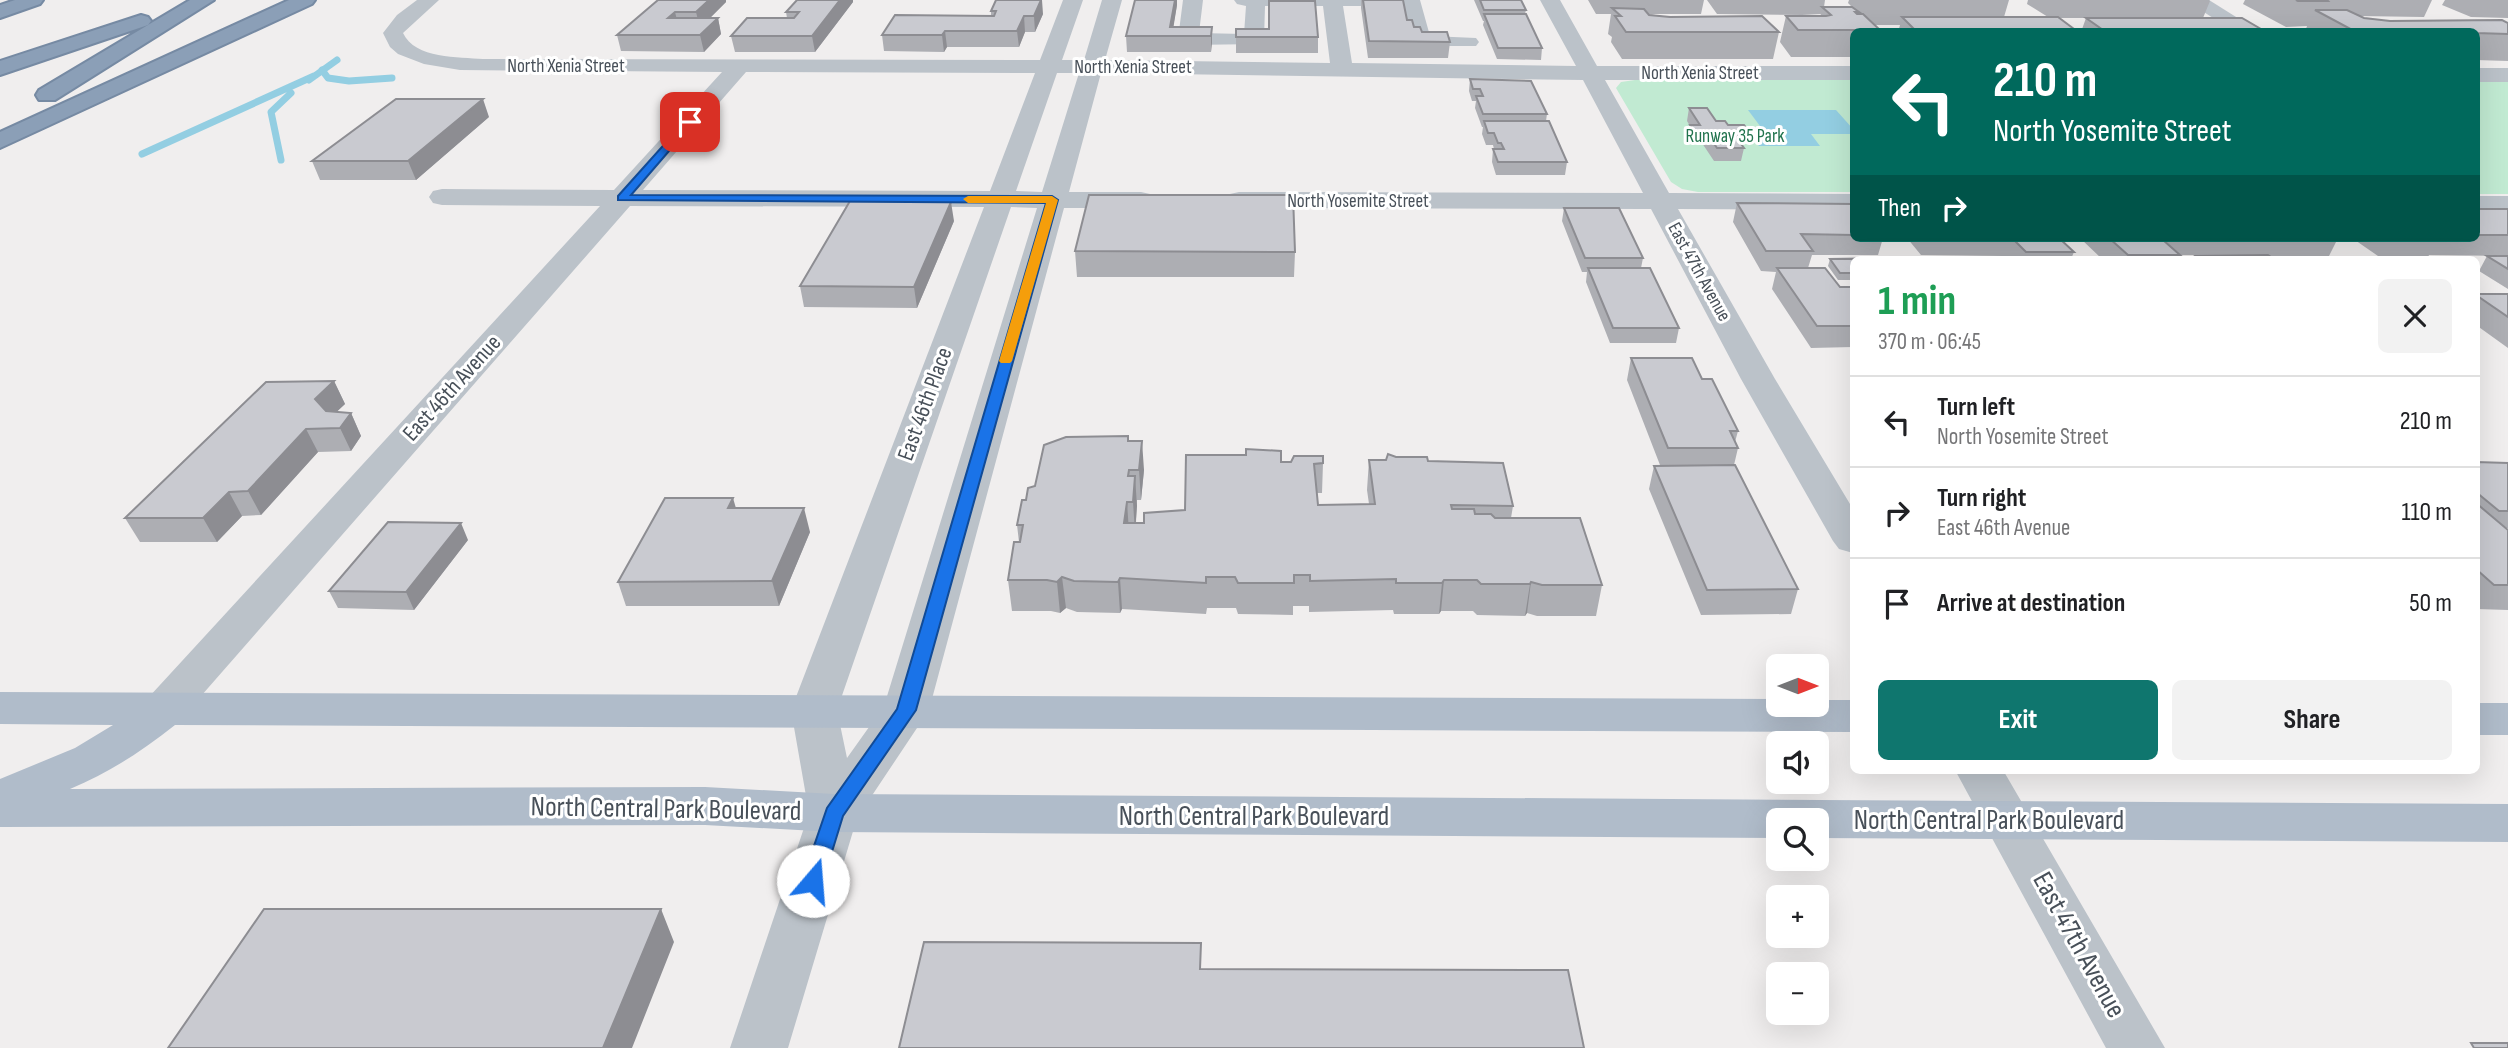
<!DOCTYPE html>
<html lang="en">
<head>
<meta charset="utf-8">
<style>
  :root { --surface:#fff; --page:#f2f2f2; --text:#202124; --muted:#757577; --line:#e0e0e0; --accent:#0f766e }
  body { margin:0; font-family:"Sofia Sans Condensed",sans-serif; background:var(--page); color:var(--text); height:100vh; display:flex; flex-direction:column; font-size:26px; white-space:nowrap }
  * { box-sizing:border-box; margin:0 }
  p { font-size:23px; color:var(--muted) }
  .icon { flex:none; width:38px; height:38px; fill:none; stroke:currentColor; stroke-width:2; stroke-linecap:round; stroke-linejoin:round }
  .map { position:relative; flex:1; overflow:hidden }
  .details { position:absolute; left:1850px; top:256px; width:630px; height:518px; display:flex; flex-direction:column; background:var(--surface); border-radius:10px; box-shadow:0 7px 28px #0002 }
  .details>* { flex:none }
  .guide { position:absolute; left:1850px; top:28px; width:630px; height:214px; border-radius:10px; box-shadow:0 7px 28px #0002; background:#00695c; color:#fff; overflow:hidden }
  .needle { width:46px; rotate:90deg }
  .controls { position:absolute; left:1766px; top:654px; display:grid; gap:14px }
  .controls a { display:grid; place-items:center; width:63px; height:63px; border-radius:10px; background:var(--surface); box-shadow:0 7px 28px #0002; font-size:35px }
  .pin { position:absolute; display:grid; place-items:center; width:60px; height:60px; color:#fff; margin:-30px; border-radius:14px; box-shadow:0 4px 10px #0006 }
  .me { position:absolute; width:77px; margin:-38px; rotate:18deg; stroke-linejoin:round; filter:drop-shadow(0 0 5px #0008) }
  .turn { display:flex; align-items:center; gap:24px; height:147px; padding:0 28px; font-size:32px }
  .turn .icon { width:91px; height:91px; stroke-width:2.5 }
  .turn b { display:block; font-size:49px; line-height:60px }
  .then { display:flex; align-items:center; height:66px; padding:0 28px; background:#0003; gap:14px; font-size:26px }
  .round { display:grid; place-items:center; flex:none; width:74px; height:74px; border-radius:10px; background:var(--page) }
  .overview { display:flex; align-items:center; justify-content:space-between; height:119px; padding:0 28px }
  h1 { font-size:42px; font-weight:700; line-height:52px; color:#1e9e55 }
  .action { display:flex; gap:14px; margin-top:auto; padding:14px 28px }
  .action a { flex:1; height:80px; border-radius:10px; background:var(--accent); color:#fff; font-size:28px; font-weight:700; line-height:80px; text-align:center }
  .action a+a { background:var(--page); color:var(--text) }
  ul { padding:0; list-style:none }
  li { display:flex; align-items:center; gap:21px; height:91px; padding:0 28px; border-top:2px solid var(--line) }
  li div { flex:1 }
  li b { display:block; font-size:26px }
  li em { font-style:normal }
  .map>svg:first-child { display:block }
  .green { fill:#c1ead2 }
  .water { fill:#93cee2 }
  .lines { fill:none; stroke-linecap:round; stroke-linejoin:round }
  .stream { stroke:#93cee2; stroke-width:7 }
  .highway-casing { stroke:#768aa3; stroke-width:4 }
  .minor { fill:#bbc2c9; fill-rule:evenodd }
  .major { fill:#b0bcca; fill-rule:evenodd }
  .highway { fill:#8b9fb7; fill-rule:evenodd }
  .wall { fill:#adaeb3; fill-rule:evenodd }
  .shaded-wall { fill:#8d8d92 }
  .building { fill:#c9cad0; stroke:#8d8d92; stroke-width:2 }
  .route { fill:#1a73e8; stroke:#114b97; stroke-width:2 }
  .slow { fill:#f59e0b }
  .labels { text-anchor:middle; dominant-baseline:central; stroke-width:6; stroke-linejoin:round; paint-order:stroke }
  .far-street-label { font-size:19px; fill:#485059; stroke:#fff }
  .far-park-label { font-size:19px; fill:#21734d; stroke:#fff }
  .street-label { font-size:23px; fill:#485059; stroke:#fff }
  .near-street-label { font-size:28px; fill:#485059; stroke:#fff }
</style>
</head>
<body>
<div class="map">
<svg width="2508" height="1048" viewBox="0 0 2508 1048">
  <rect width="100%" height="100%" fill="#f0eeee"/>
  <path class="green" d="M1635 80H1853V192H1698L1682 189 1671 182 1616 88 1621 82Z
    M2476 82H2508V194H2476Z"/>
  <path class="water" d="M1748 110H1836L1853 129V134H1811L1820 146H1759L1750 134H1766Z"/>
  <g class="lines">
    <path class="stream" d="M322 70 328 78 349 81 392 78
      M309 80 337 60
      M142 154 314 76
      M281 160 271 112 291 93"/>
    <g class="highway-casing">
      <path id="highway" d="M15 0H43L40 4 0 18V5Z
        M190 0H214L55 100H39L36 95 39 90 148 25 0 75V61L141 15 148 17 151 21 148 25Z
        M289 0H315L312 4 0 148V132Z"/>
    </g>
    <path class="minor" d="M417 0H439L403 33C415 59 459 57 483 59L1040 60 1063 0H1083L1062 60H1084L1102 0H1122L1105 60 1330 63 1323 6H1265L1264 40 1261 44 1188 45 1181 43 1178 39 1183 0H1203L1199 33 1244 34 1246 6 1237 4 1234 0H1420L1430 36 1476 38 1479 42 1476 46H1415L1402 6H1343L1352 63 1576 66 1540 0H1560L1597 66H1853V80H1605L1669 193 1853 194V210L1678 209 1775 379 1853 509V553L1839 549 1833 541 1741 379 1651 209 1239 208 1230 206 1226 200 1230 194 1239 192 1643 193 1583 80 1101 73 1069 192H1141L1150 194 1154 200 1150 206 1141 208H1064L929 710 857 818 788 1048H730L809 813 791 710 984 207 630 206 180 720 164 725 148 720 141 709 148 698 600 206 442 205 433 203 429 197 433 191 442 189 614 190 722 72 460 70 424 64 398 54 390 47 383 33 397 15ZM746 72 1035 73 990 191 643 190ZM1057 73H1079L1042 192 1016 191ZM1011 207 1037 208 884 706 847 758 837 710Z
      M2185 0H2209L2260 32H2235Z
      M2476 68H2508V82H2476Z
      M2476 196H2508V212H2476Z
      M1955 770H2003L2165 1048H2106Z"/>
    <path class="major" d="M0 692 1778 699V705H1816V700H1853V732L175 725C141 752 110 772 70 789L705 787 834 794 2508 804V842L1816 838V821H1778V838L834 832 705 825 0 827V779L75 748 113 725 0 724Z
      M2476 703H2508V735H2476Z"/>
    <use href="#highway" class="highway"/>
  </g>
  <path class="wall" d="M658 0 726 2 710 18H718L721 34 704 52 621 51 617 35Z
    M797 0H853V2L815 52H735L731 36 787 18 786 12Z
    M1361 0H1403L1407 20 1414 27 1422 32 1450 42 1448 58H1368L1361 8Z
    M1474 0H1521L1526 10 1525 14 1542 48 1541 60 1497 59 1483 25 1484 21H1483Z
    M1588 0H1704L1701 14H1648L1779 32 1773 59H1622L1611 42 1612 37 1608 34 1611 14H1596Z
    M1707 0H1825L1824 7H1852L1848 3 1849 0H2009L2004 17H2048L2027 4 2028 0H2209L2210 1 2203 18 2266 32H2081L2086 18H2060L2078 32H1898L1900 25H1875L1880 30V32H1853V57H1791L1780 42 1786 16H1820L1821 14 1802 15 1717 14ZM2135 17 2145 18H2094Z
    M2245 0H2432L2424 17 2359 16 2364 18 2390 21 2508 23V61L2476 60V32H2305L2307 26 2286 27 2243 4Z
    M2445 0H2508V18L2471 17 2442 5Z
    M1177 5 1173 27H1212L1211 52H1127L1126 36Z
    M991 11 1043 14 1035 32H1025L1019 47H947L944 52 884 51 882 35 991 16Z
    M1236 37H1318V53H1236Z
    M1470 79 1547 114 1546 121 1567 162 1565 175H1496L1492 162 1493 149H1494L1493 145H1486L1482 134 1483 127H1482L1475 108 1476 101H1472L1469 91Z
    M1689 108 1716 121 1748 130 1745 143H1740L1744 148 1741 161H1714L1702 143H1691L1688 138 1690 126 1687 121Z
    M489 117 416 180H320L312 161Z
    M1737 203 1853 204V238H1883L1878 255H1812L1808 268 1840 287H1853V347L1811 348 1772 289 1776 272 1761 271 1733 222Z
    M1564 208 1643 258 1641 268 1679 328 1676 343H1610L1586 282 1587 272H1582L1562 221Z
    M2476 209H2508V256L2429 255 2428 257 2378 256 2352 238H2476Z
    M954 221 917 308 804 307 800 286Z
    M1907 238H2059L2074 252 2071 259H2006L2002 256 1921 255Z
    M2080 238H2338L2329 256H2269L2274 259H2195L2196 256 2226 255H2180L2179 259H2102Z
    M1075 251 1295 252 1294 277H1077Z
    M2487 256H2508V289L2479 271Z
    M1830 259H1853V280H1838L1828 266Z
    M2476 294H2508V348L2476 325Z
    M1631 358 1702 379 1738 431 1735 442 1738 448 1734 465 1798 589 1791 614 1701 615 1649 489 1654 466 1660 465 1627 380Z
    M334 381 345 404 336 412 351 413 361 436 351 451 318 452 261 515 242 516 217 542H140L125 518Z
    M1128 436V441L1144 470 1141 500H1137L1136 523H1144L1185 510 1281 462 1323 463 1322 493H1317L1318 505 1369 504 1367 490 1369 460H1386L1396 457 1428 461 1513 506 1511 518 1602 585 1596 616H1537L1527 613 1525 616 1477 615 1473 611H1441L1439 614H1394L1393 610 1309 612V606H1293V615L1238 614 1236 608H1207L1206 614 1122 609 1120 613 1077 612 1066 608 1060 613 1051 611H1012L1008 580 1019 542 1017 525 1026 500 1035 486Z
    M2476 462 2508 463V528H2506L2508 530V610L2476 609Z
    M736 508 810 532 779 606H626L618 582Z
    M468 540 414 610 338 608 329 591Z"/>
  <path class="shaded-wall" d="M709 0H726V2L700 28 696 12Z
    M840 0H853V2L815 52 812 36Z
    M1041 0H1042L1043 14 1035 32 1034 16Z
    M1175 0H1177V5L1172 36 1170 27Z
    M675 12 679 28 668 18Z
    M1024 16 1025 32 1019 47 1017 31Z
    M718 18 721 34 704 52 700 35Z
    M1212 27V43L1211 52V36Z
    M945 31 947 47 944 52 942 35Z
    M483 99 489 117 416 180 408 161Z
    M951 202 954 221 917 308 914 287Z
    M334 381 345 404 326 422 315 399Z
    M351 413 361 436 351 451 340 428Z
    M306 429 318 452 261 515 248 491Z
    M1142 441 1144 470 1141 500 1139 470Z
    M1135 476 1137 506 1135 532 1133 502Z
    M229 492 242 516 217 542 203 518Z
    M733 498 740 522 728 508Z
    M1127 502 1129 532 1124 523Z
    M804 508 810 532 779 606 772 581Z
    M461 523 468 540 414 610 406 592Z
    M1062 577 1066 608 1060 613 1057 582Z
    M1120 578 1122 609 1120 613 1118 582Z
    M1444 580 1441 611 1439 614 1442 583Z
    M1531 582 1527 613 1525 616 1530 584Z
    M661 909 674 942 632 1048H603Z"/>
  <path class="building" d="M658 0H709L696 12H675L668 18H718L700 35H617Z
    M797 0H840L812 36H731L747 18H794L799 12H786Z
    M996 0H1041L1034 16H1024L1017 31H945L942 35H882L895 15 994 16 996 11H991Z
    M1135 0H1175L1170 27H1212L1211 36H1126Z
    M1363 0H1403L1407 20H1412L1414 27H1420L1422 32H1447L1450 42 1369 41Z
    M1480 0H1521L1526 10H1484Z
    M2296 0H2327L2328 1H2298Z
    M1269 1H1315L1318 37H1236V29H1269Z
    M1822 7H1852L1859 12H1855L1857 14H1863L1880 30H1798L1786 16H1826L1831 15Z
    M1612 8 1644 9 1649 15 1670 17 1762 16 1779 32H1626L1615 16H1621Z
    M2315 10H2347L2364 18 2390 21 2502 20 2508 23V34L2476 33V32H2356Z
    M1484 14H1526L1542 48H1498Z
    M1902 17H2058L2078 32H1917Z
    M2086 18H2242L2266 32H2106Z
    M1470 79 1531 81 1547 114H1483L1476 96H1483L1480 89H1473Z
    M396 99H483L408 161H312Z
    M1689 108H1707L1716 121H1725L1728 125H1744L1748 130H1731L1744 148H1717L1705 130H1693L1690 125H1700Z
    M1484 121H1549L1567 162H1498L1493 149H1504L1501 143H1498L1494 133H1488Z
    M1089 195H1293L1295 252 1075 251Z
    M850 201 951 202 914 287 800 286Z
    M1737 203 1853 204V235L1801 234 1813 251H1766Z
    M1564 208H1619L1643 258H1585Z
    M2476 209H2508V235H2476Z
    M2012 238H2059L2074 252H2026Z
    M2109 238H2172L2175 240H2163L2180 255H2128Z
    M2268 255 2274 259H2200L2196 256Z
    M2487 256H2508V269Z
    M1897 258 1853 259V273H1840L1830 259Z
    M1588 268H1650L1679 328H1613Z
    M1777 268H1825L1840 287H1853V326H1817Z
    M2476 294H2508V317L2476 295Z
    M1631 358H1692L1702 379H1712L1738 431H1730L1738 448H1668Z
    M334 381 315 399 326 411 351 413 340 428 306 429 248 491 229 492 203 518H125L266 382Z
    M1128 436V441H1142L1139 470H1129L1128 476H1135L1133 502H1127L1124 523H1144V513L1185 510 1186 455H1246V449L1281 451V462H1291L1294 456H1323V463L1314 464 1318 505 1375 504 1369 460H1386L1388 454 1396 457H1427L1428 461 1503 463 1513 506 1451 505 1452 509H1474L1475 514H1491L1495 518H1580L1602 585H1542L1531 582 1530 584H1481L1477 580H1444L1442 583H1396V579L1310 581V575H1294V583H1238L1235 577H1206V583L1120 578 1118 582 1074 581 1062 577 1057 582 1047 580H1008L1014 542H1020L1023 525H1017L1022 500H1026L1028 488 1035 486 1044 445 1066 437Z
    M2476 462 2508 463V511H2499L2476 492Z
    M1735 465 1798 589 1707 590 1654 466Z
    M665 498H733L728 508H804L772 581 618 582Z
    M2476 503 2508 530V585H2494L2476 569Z
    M388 522 461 523 406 592 329 591Z
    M264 909H661L603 1048H168Z
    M924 942 1201 943 1200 969 1568 970 1584 1048H899Z
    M2471 1043H2508V1048H2474Z"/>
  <path class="route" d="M686 120 694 122 631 195 1052 196 1058 200 916 710 843 816 823 881 820 887 813 889 805 887 802 881 827 808 897 709 1046 203 618 200V196Z"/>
  <path class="slow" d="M1052 196 1058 200 1012 361 1010 363H1001L999 361 1046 203H968L963 199 968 196Z"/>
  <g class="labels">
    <g class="far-street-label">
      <text x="566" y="66">North Xenia Street</text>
      <text x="1133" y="67">North Xenia Street</text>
      <text x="1700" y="73">North Xenia Street</text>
      <text x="1358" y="201">North Yosemite Street</text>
      <text transform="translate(1699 272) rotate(61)">East 47th Avenue</text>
    </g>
    <g class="far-park-label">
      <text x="1735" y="136">Runway 35 Park</text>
    </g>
    <g class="street-label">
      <text transform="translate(452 388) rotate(-48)">East 46th Avenue</text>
      <text transform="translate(925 404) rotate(-70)">East 46th Place</text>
    </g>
    <g class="near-street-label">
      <text transform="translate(666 809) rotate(1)">North Central Park Boulevard</text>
      <text x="1254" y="816">North Central Park Boulevard</text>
      <text x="1989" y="820">North Central Park Boulevard</text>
      <text transform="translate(2079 945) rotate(61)">East 47th Avenue</text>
    </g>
  </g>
</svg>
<div class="controls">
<a><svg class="needle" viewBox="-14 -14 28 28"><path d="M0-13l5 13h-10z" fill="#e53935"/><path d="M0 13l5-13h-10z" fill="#757577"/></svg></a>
<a><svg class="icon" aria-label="sound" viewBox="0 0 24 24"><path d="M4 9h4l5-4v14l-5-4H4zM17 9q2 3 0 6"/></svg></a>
<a><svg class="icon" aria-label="search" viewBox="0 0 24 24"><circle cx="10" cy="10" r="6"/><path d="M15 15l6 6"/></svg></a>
<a>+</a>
<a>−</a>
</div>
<div class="pin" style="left:690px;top:122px;background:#d93025"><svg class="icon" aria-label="arrive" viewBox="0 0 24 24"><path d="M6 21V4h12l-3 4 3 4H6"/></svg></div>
<svg class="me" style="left:813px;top:881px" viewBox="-20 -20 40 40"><circle r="19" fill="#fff"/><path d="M0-13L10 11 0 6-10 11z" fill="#1a73e8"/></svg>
<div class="guide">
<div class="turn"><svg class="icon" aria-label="left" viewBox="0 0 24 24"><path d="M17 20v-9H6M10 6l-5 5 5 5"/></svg><div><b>210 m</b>North Yosemite Street</div></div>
<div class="then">Then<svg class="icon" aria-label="right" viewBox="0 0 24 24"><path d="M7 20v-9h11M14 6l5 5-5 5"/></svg></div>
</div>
<section class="details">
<div class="overview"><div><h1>1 min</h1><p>370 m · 06:45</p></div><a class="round"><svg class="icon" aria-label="close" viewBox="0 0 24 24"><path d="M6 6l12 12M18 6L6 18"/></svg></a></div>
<ul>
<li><svg class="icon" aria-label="left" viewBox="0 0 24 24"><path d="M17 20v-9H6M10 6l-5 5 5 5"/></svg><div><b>Turn left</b><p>North Yosemite Street</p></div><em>210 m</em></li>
<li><svg class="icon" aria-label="right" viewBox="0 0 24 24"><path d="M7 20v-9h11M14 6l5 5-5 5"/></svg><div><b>Turn right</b><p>East 46th Avenue</p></div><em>110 m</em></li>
<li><svg class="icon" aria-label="arrive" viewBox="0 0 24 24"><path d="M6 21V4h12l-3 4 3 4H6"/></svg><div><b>Arrive at destination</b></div><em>50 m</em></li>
</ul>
<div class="action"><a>Exit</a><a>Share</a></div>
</section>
</div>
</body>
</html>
